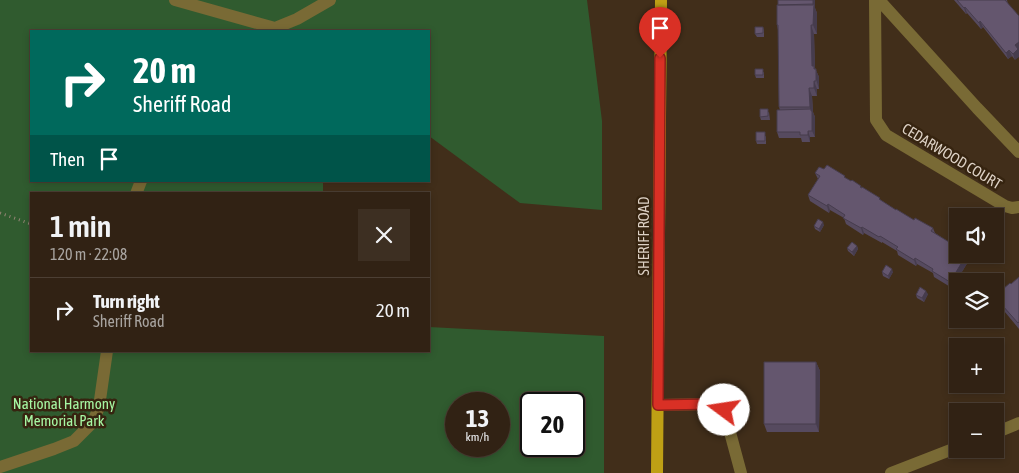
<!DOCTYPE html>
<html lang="en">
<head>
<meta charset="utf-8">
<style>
  :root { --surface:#312214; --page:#3d2f22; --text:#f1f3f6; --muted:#a8a4a0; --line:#4c3f34 }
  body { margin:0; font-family:"Asap Condensed",sans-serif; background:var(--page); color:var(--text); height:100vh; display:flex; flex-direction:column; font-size:19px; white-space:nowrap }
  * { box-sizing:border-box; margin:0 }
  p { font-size:16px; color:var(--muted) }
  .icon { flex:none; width:28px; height:28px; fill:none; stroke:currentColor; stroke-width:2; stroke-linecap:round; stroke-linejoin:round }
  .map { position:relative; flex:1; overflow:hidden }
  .side { position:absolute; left:30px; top:192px; width:400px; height:160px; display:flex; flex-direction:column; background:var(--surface); border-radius:0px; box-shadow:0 2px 8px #0003,0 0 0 1px var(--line) }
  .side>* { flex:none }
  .hud { position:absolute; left:30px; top:30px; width:400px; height:152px; border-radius:0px; box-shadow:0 2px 8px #0003,0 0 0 1px var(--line); background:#00695c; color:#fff; overflow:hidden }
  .tools { position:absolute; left:949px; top:208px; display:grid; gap:10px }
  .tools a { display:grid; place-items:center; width:55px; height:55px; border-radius:0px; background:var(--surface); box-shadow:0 2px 8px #0003,0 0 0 1px var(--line); font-size:25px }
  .speed { position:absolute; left:445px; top:392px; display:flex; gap:10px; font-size:25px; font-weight:700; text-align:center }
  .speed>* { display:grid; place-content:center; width:65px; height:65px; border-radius:50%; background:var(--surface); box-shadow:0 2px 8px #0003,0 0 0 1px var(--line); line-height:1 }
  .speed small { font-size:12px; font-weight:400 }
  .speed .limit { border:2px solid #111; border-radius:8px; background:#fff; color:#111 }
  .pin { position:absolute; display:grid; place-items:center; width:42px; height:42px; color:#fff; margin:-51px -21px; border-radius:50% 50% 50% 0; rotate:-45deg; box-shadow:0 0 5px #0007 }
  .pin .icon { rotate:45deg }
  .me { position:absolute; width:55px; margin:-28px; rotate:284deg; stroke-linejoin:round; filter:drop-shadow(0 0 4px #0008) }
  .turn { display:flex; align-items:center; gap:18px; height:105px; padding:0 20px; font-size:22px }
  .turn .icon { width:65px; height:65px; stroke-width:2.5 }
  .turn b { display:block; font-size:35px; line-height:42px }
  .then { display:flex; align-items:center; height:48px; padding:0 20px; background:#0003; gap:10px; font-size:19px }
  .round { display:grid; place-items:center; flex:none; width:52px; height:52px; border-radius:0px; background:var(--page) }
  .head { display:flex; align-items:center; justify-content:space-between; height:85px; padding:0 20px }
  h1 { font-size:30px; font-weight:600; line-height:38px }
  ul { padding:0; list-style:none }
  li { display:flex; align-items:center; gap:15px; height:65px; padding:0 20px; border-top:1px solid var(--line) }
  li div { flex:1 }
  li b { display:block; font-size:19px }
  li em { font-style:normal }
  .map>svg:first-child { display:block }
  .green { fill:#305b2f; fill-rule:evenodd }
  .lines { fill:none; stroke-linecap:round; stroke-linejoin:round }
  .path { stroke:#948575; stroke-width:3; stroke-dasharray:1 4; stroke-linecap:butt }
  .minor { stroke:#796a35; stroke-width:12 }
  .major { stroke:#bfa015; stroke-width:12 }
  .wall { fill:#564a5f }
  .shaded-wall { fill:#463c4d }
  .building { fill:#64566e; stroke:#463c4d }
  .route-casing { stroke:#8d1f18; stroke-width:12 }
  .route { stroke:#d93025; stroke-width:9 }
  .labels { text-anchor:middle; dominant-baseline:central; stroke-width:5; stroke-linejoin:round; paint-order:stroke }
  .street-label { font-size:15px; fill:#ddd1c5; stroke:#362410 }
  .park-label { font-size:15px; fill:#a6f7a3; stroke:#362410 }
</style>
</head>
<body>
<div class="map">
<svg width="1019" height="473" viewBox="0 0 1019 473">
  <rect width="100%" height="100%" fill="#412e1a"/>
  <path class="green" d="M0 0H587L602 121V210L520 203 429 136V31H31V181H323V194H31V351H429V327L604 336V473H0ZM456 404H499V446H456ZM531 404H574V446H531Z"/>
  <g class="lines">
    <path class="path" d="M0 213 31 224"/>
    <path class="minor" d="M175 0 275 28 297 19 330 0
      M875 0 876 120 886 135 1005 206 1012 208 1019 207
      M879 0 977 108 1019 152
      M136 194 141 181
      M658 405 711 404 724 410 741 473
      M995 433 1019 423
      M0 467 54 449 74 441 93 422 99 407 107 351
      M891 473 958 447"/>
    <path class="major" d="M657 473 661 0"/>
  </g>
  <path class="wall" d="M954 0H1007L1008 4 1015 60 1012 56 1008 59 983 27 981 29 967 13 966 14Z
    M815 8 817 13V34H814L815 68 819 77V89H817V96H812L813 112 815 117V137H810V142H802L801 138H779L777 132 780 110 779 107 778 30 777 25Z
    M763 27 764 30V37H757L755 34Z
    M764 72V78H756L755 75Z
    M769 112 770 120H761L760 117Z
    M766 136V144H757L756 141Z
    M824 169 845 178 861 186 862 188 896 210 914 220 933 228 935 233 971 257 952 288 934 277 933 273 917 264 916 266 898 255 897 251 882 242V243L864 233 863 235 846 224 844 218 830 210 829 213 810 201 808 195 818 179 815 173Z
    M824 225 820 232 815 229 814 226Z
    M857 246 858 249 854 256 848 251 847 248Z
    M882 272H893L889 279 883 276Z
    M1019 277V329L995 300V293L1011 284Z
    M928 294 924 302 917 298 916 295Z
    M816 362 820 371 819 432H767L764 424Z"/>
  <path class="shaded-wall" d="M813 0H815V8L817 13V34L813 25Z
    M965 7 967 13 966 14 964 8Z
    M980 21 983 27 981 29 979 23Z
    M811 25 814 34 815 68 819 77V89L812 66Z
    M1019 42V57L1015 60 1013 54 1015 45Z
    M1009 50 1012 56 1008 59 1006 53Z
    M814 81 817 89V96L814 88Z
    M809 88 812 96 813 112 815 117V137L812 131 810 107Z
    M808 131 810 137V142L808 135Z
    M828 204 830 210 829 213 827 206Z
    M823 222 824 225 820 232 819 229Z
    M862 227 864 233 863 235 861 228Z
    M857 246 858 249 854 256 852 252Z
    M967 254H970L971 257 952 288 950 282Z
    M915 258 917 264 916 266 914 260Z
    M892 269 893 272 889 279 888 276Z
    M926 291 928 294 924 302 922 298Z
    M816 362 820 371 819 432 816 424Z"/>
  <path class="building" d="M778 0H813V5H778Z
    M957 0H1005L1019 16V42L1015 45 1018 49 1013 54 1009 50 1006 53 980 21 979 23 965 7 964 8Z
    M814 4 813 25H811L812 66H814V69H816V81H814V88H809L810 107H779L778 25H777V5Z
    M755 27H763V33L755 34Z
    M755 69H763V75H755Z
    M760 109H768V116L760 117Z
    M811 109V111H812V131H808V135H800V132H777V110Z
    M756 132H765V141H756Z
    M827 165 845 176 844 177 851 181 852 180 861 186 860 187 862 188V187L880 198 879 199 896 210V209L914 220 915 218 933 228 931 231 949 242 951 240 958 244V254H967L950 282 932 271 933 269 915 258 914 260 896 249 898 247 880 236 879 237 862 227 861 228 843 218 845 215 828 204 827 206 808 195 820 176 815 173 819 167 824 169Z
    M818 219 823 222 819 229 814 226Z
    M852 242 857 246 852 252 847 248Z
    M886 265 892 269 888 276 882 272Z
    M1019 277V322L1018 323 995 297V293L1002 287 1003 289 1010 283 1011 284Z
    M920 287 926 291 922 298 916 295Z
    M764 362H816V424H764Z"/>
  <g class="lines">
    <g class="route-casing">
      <path id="route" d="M660 58 658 405 712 404 724 410"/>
    </g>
    <use href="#route" class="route"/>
  </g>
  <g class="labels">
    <g class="street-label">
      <text transform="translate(952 156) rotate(31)">CEDARWOOD COURT</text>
      <text transform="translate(643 236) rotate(-90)">SHERIFF ROAD</text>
    </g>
    <g class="park-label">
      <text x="64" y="403">National Harmony<tspan x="64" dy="17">Memorial Park</tspan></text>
    </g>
  </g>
</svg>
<div class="tools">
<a><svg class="icon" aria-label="sound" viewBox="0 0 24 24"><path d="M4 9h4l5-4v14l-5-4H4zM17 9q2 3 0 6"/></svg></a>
<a><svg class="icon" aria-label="layers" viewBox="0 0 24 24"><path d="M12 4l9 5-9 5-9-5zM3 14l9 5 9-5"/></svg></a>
<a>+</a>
<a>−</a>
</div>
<div class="speed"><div>13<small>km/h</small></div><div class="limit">20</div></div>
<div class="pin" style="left:660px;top:58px;background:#d93025"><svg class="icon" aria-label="arrive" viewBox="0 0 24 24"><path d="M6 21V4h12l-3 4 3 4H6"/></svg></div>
<svg class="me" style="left:724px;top:410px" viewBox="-20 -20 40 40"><circle r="19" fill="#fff"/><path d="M0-13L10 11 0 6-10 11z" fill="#d93025"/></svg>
<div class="hud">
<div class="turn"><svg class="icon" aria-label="right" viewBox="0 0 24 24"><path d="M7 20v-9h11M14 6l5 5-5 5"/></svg><div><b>20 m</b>Sheriff Road</div></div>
<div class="then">Then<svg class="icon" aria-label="arrive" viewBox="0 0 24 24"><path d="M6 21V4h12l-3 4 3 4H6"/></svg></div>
</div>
<section class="side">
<div class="head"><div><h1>1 min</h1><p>120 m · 22:08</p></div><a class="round"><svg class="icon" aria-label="close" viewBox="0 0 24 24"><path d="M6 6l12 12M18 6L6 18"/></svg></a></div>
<ul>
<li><svg class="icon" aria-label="right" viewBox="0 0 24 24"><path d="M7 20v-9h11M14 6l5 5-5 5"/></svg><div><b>Turn right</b><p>Sheriff Road</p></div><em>20 m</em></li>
</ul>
</section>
</div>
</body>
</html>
